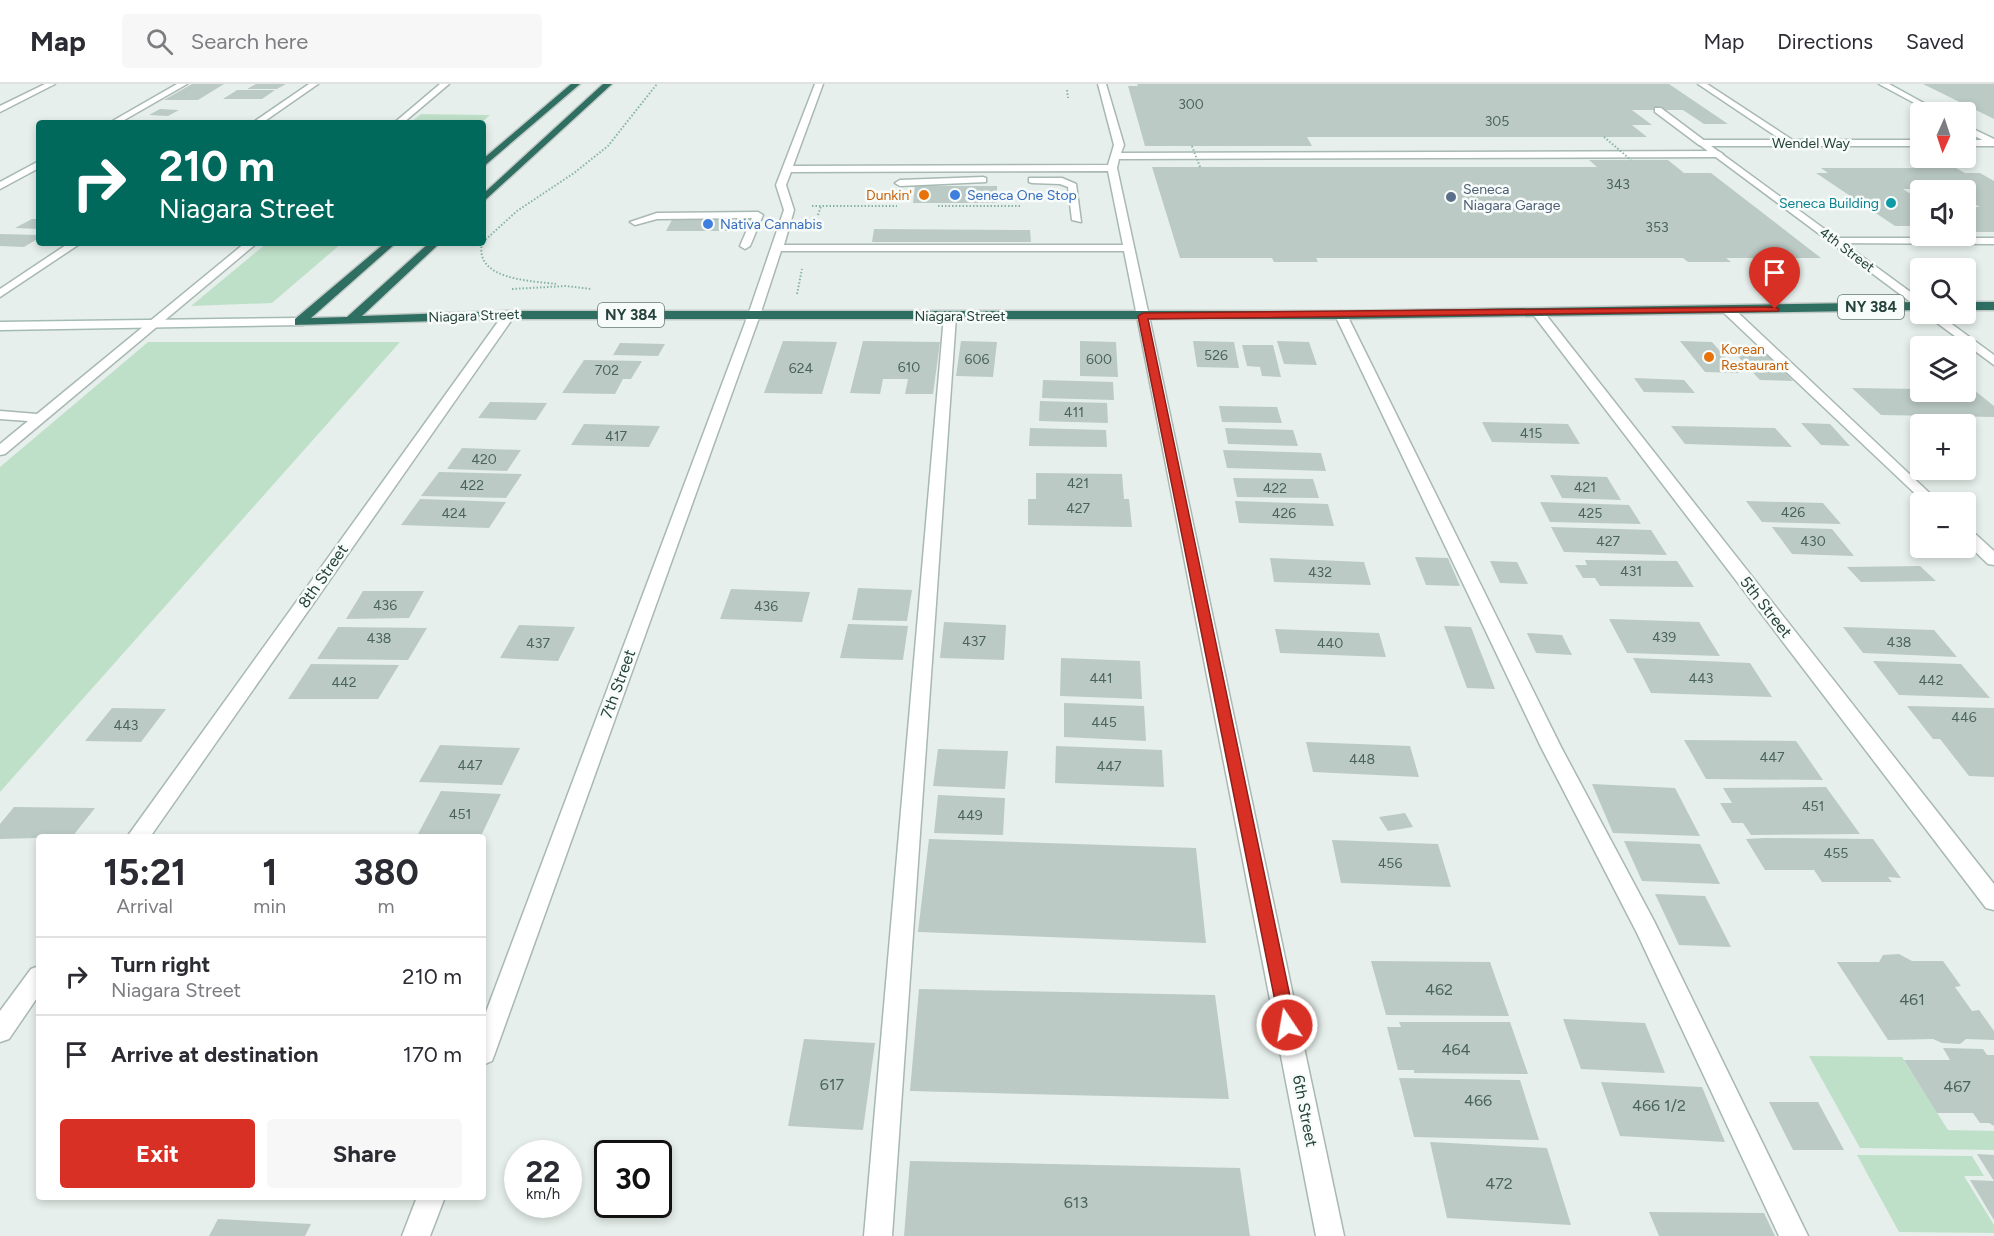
<!DOCTYPE html>
<html lang="en">
<head>
<meta charset="utf-8">
<style>
  :root { --surface:#fff; --page:#f7f7f7; --text:#2b2b33; --muted:#7c7c81; --line:#e1e1e2; --accent:#d93025 }
  body { margin:0; font-family:Figtree,sans-serif; background:var(--page); color:var(--text); height:100vh; display:flex; flex-direction:column; font-size:22px; white-space:nowrap }
  * { box-sizing:border-box; margin:0 }
  p { font-size:20px; color:var(--muted) }
  .icon { flex:none; width:33px; height:33px; fill:none; stroke:currentColor; stroke-width:2; stroke-linecap:round; stroke-linejoin:round }
  .map { position:relative; flex:1; overflow:hidden }
  .details { position:absolute; left:36px; top:750px; width:450px; height:366px; display:flex; flex-direction:column; background:var(--surface); border-radius:6px; box-shadow:0 3px 9px #0003 }
  .details>* { flex:none }
  .guide { position:absolute; left:36px; top:36px; width:450px; height:126px; border-radius:6px; box-shadow:0 3px 9px #0003; background:#00695c; color:#fff; overflow:hidden }
  .needle { width:39px; rotate:183deg }
  .fabs { position:absolute; left:1910px; top:18px; display:grid; gap:12px }
  .fabs a { display:grid; place-items:center; width:66px; height:66px; border-radius:6px; background:var(--surface); box-shadow:0 3px 9px #0003; font-size:30px }
  .speed { position:absolute; left:504px; top:1056px; display:flex; gap:12px; font-size:30px; font-weight:700; text-align:center }
  .speed>* { display:grid; place-content:center; width:78px; height:78px; border-radius:50%; background:var(--surface); box-shadow:0 3px 9px #0003; line-height:1 }
  .speed small { font-size:15px; font-weight:400 }
  .speed .limit { border:3px solid #111; border-radius:9px; background:#fff; color:#111 }
  .pin { position:absolute; display:grid; place-items:center; width:51px; height:51px; color:#fff; margin:-62px -26px; border-radius:50% 50% 50% 0; rotate:-45deg; box-shadow:0 0 6px #0007 }
  .pin .icon { rotate:45deg }
  .me { position:absolute; width:66px; margin:-33px; rotate:348deg; stroke-linejoin:round; filter:drop-shadow(0 0 4px #0008) }
  .turn { display:flex; align-items:center; gap:21px; height:126px; padding:0 24px; font-size:27px }
  .turn .icon { width:78px; height:78px; stroke-width:2.5 }
  .turn b { display:block; font-size:42px; line-height:51px }
  .eta { display:flex; justify-content:space-evenly; align-items:center; height:102px; text-align:center }
  .eta b { font-size:36px; font-weight:700; line-height:42px }
  .button { display:flex; gap:12px; margin-top:auto; padding:12px 24px }
  .button a { flex:1; height:69px; border-radius:6px; background:var(--accent); color:#fff; font-size:24px; font-weight:700; line-height:69px; text-align:center }
  .button a+a { background:var(--page); color:var(--text) }
  ul { padding:0; list-style:none }
  li { display:flex; align-items:center; gap:18px; height:78px; padding:0 24px; border-top:2px solid var(--line) }
  li div { flex:1 }
  li b { display:block; font-size:22px }
  li em { font-style:normal }
  header { display:flex; align-items:center; gap:36px; box-sizing:border-box; height:84px; padding:0 30px; background:var(--surface); border-bottom:2px solid var(--line) }
  header strong { font-size:28px }
  nav { display:flex; gap:33px; margin-inline-start:auto; font-size:21px }
  .search { width:420px; height:54px; background:var(--page); display:flex; align-items:center; gap:15px; box-sizing:border-box; padding:0 21px; border-radius:6px; color:var(--muted); font-size:22px }
  .map>svg:first-child { display:block }
  .green { fill:#bfe0c8 }
  .building { fill:#bbcac4 }
  .lines { fill:none; stroke-linecap:round; stroke-linejoin:round }
  .lane-casing { stroke:#a8b8b2; stroke-width:3 }
  .street-casing { stroke:#a8b8b2; stroke-width:3 }
  .secondary-casing { stroke:#a4bbb3; stroke-width:3 }
  .highway-casing { stroke:#c2cac8; stroke-width:3 }
  .path { stroke:#86b3a5; stroke-width:2; stroke-dasharray:1.5 2; stroke-linecap:butt }
  .lane { fill:#fff; fill-rule:evenodd }
  .street { fill:#fff; fill-rule:evenodd }
  .secondary { fill:#fff; fill-rule:evenodd }
  .highway { fill:#2f6f62; fill-rule:evenodd }
  .path-bridge { stroke:#86b3a5; stroke-width:2; stroke-dasharray:1.5 2; stroke-linecap:butt }
  .route { fill:#d93025; stroke:#8d1f18; stroke-width:1.5 }
  .food-dot { fill:#e8710a; stroke:#f7fbf9; stroke-width:2 }
  .shop-dot { fill:#3f7fe0; stroke:#f7fbf9; stroke-width:2 }
  .service-dot { fill:#5c6f8a; stroke:#f7fbf9; stroke-width:2 }
  .culture-dot { fill:#0f9aa8; stroke:#f7fbf9; stroke-width:2 }
  .labels { text-anchor:middle; dominant-baseline:central; stroke-width:5; stroke-linejoin:round; paint-order:stroke }
  .number-label { font-size:14px; fill:#4a645c }
  .far-street-label { font-size:14px; fill:#24423a; stroke:#f7fbf9 }
  .far-service-label { font-size:14px; fill:#4e5e75; stroke:#f7fbf9; text-anchor:start }
  .far-food-label { font-size:14px; fill:#c56008; stroke:#f7fbf9; text-anchor:end }
  .far-shop-label { font-size:14px; fill:#366cbe; stroke:#f7fbf9; text-anchor:start }
  .far-culture-label { font-size:14px; fill:#0d838f; stroke:#f7fbf9; text-anchor:end }
  .shield { fill:#f7fbf9; stroke:#637a73; stroke-width:1.5 }
  .shield-label { font-size:15px; font-weight:bold; fill:#24423a }
  .street-label { font-size:16px; fill:#24423a; stroke:#f7fbf9 }
  .near-number-label { font-size:16px; fill:#4a645c }
</style>
</head>
<body>
<header>
<strong>Map</strong>
<div class="search"><svg class="icon" aria-label="search" viewBox="0 0 24 24"><circle cx="10" cy="10" r="6"/><path d="M15 15l6 6"/></svg>Search here</div>
<nav><a>Map</a><a>Directions</a><a>Saved</a></nav>
</header>
<div class="map">
<svg width="1994" height="1152" viewBox="0 0 1994 1152">
  <rect width="100%" height="100%" fill="#e6efeb"/>
  <path class="green" d="M421 30 490 31 481 39H410Z
    M267 159H342L272 219 191 222Z
    M148 258H400L0 708V383Z
    M1809 972 1902 973 1948 1046 1994 1047V1066L1860 1064Z
    M1857 1071 1972 1072 1984 1092H1964L1994 1141V1149L1899 1148Z"/>
  <path class="building" d="M192 0H224L198 16H164Z
    M256 0H286L277 5H247Z
    M1137 0H1669L1728 40H1704L1683 26H1632L1652 41H1632L1647 53H1307L1312 62H1145L1128 2H1138Z
    M1923 0H1994V35Z
    M237 6H275L262 15H223Z
    M160 25 179 26 168 32 149 31Z
    M294 36H390L386 39H290Z
    M1589 76H1668L1684 89H1711L1821 174H1726L1731 178H1688L1683 174H1316L1318 178H1274L1272 174H1180L1152 83H1597Z
    M1821 84H1956L1965 89H1980L1994 97V148H1965V123H1980L1965 115V106L1903 105 1920 116V148L1911 142H1895L1816 89H1828Z
    M915 102H997V119H913Z
    M673 134H750L745 147H666Z
    M32 135H39V145L15 144Z
    M874 145 1030 146 1031 158H872Z
    M0 150 39 151V154L24 163 0 162Z
    M783 257 837 258 822 310 764 309Z
    M863 257 940 258 933 310H905L908 295H883L880 310 850 309Z
    M961 257 997 258 993 293 956 292Z
    M1080 257 1116 258 1118 293 1080 292Z
    M1193 257 1234 258 1239 284 1197 283Z
    M1277 257 1309 258 1317 281 1284 280Z
    M1680 257 1712 258 1739 289 1705 288Z
    M620 259 665 260 658 272 613 271Z
    M1242 261H1273L1281 293 1262 292 1260 283 1247 282Z
    M1730 264H1762L1793 297 1760 296Z
    M584 276 642 277 631 295H623L615 310 562 309Z
    M1634 294 1684 296 1695 309 1644 308Z
    M1043 296 1113 298 1114 316 1042 314Z
    M1852 304 1920 305V308L1974 306 1994 322V333L1881 331Z
    M1040 317 1107 319 1108 339 1039 337Z
    M490 318 547 319 536 336 478 334Z
    M1219 322 1277 323 1282 339 1222 338Z
    M1482 338 1568 340 1580 360 1492 358Z
    M1801 339 1830 340 1850 362 1821 361Z
    M584 340 660 342 649 363 571 361Z
    M1671 342 1775 344 1792 363 1685 360Z
    M1030 344 1106 346 1107 363 1029 362Z
    M1225 344 1293 346 1298 362 1228 360Z
    M462 364 521 366 507 387 447 385Z
    M1223 366 1321 369 1326 387 1227 384Z
    M439 388 522 390 506 414 421 412Z
    M1036 389 1122 390 1124 415H1129L1132 443 1028 441V415H1036Z
    M1550 391 1607 393 1621 416 1562 414Z
    M1233 394 1313 395 1319 414 1237 413Z
    M420 415 506 418 489 444 401 441Z
    M1235 417 1328 420 1334 442 1239 439Z
    M1746 417 1823 419 1841 440 1762 438Z
    M1540 418 1629 421 1641 440 1550 438Z
    M1551 443 1651 446 1667 471 1564 468Z
    M1772 443 1832 445 1854 472 1792 470Z
    M1415 473 1448 474 1460 502 1426 501Z
    M1270 474 1364 478 1371 501 1274 498Z
    M1585 476 1677 477 1694 503 1600 502 1595 494H1583L1575 481H1587Z
    M1490 477 1517 478 1528 500 1500 499Z
    M1920 482 1936 497 1861 498 1847 483Z
    M858 504 912 506 907 537 852 536Z
    M731 505 810 508 802 538 720 535Z
    M363 507H424L409 534 346 535Z
    M1609 535 1699 538 1720 572 1627 569Z
    M944 538 1006 541 1004 576 940 574Z
    M848 540 908 542 903 576 840 574Z
    M519 541 575 543 558 577 500 574Z
    M1444 542 1471 543 1495 605 1467 604Z
    M338 543 427 544 408 576 317 575Z
    M1843 543 1934 546 1957 573 1863 569Z
    M1275 545 1379 549 1386 573 1280 569Z
    M1527 549 1562 551 1572 571 1536 569Z
    M1061 574 1140 577 1142 615 1060 612Z
    M1633 574 1750 579 1772 613 1651 609Z
    M1873 577 1961 580 1990 614 1899 611Z
    M311 580 399 581 378 615H288Z
    M1064 619 1144 622 1146 657 1064 653Z
    M1907 622 1994 624V693L1969 692 1940 655H1933Z
    M112 624 166 625 141 658 85 657Z
    M1684 656 1796 657 1823 696 1706 695Z
    M1306 658 1410 662 1419 693 1313 688Z
    M440 661 520 664 502 701 419 698Z
    M1056 662 1162 666 1164 703 1055 699Z
    M938 665 1008 667 1005 705 933 702Z
    M1592 700 1675 704 1700 752 1613 749Z
    M1826 703 1860 750 1751 751 1743 739H1732L1720 719H1732L1723 704Z
    M441 707 501 710 481 752 418 750Z
    M938 711 1005 714 1003 751 934 749Z
    M14 723 95 724 72 753 0 755V740Z
    M1405 729 1413 743 1388 747 1379 733Z
    M1765 754 1873 755 1901 794 1888 793 1892 798H1822L1814 786H1765L1746 755Z
    M929 755 1196 764 1206 859 918 848Z
    M1332 756 1438 760 1451 803 1341 799Z
    M1624 757 1700 760 1720 800 1642 797Z
    M1655 810 1705 812 1731 863 1679 861Z
    M1899 870 1912 877H1943L1961 902 1955 903 1972 927 1979 926 1994 947V956L1966 955 1960 960 1942 959 1933 955 1888 956 1837 878H1879L1883 871Z
    M1371 877 1490 878 1509 932 1386 931Z
    M919 905 1215 911 1229 1015 910 1007Z
    M1563 935 1645 939 1665 989 1581 985Z
    M1399 938H1510L1528 990 1414 989V986H1398L1387 943H1401Z
    M804 955 875 959 863 1046 788 1042Z
    M1943 964 1983 965 1987 971H1994V1042L1989 1039H1980L1973 1029H1937L1904 976H1950Z
    M1399 994 1520 996 1539 1056 1414 1053Z
    M1601 998 1702 1003 1725 1058 1620 1052Z
    M1769 1018H1818L1844 1066H1793Z
    M1430 1058 1547 1064 1571 1141 1447 1134Z
    M1977 1070 1994 1071V1136L1970 1096 1994 1097Z
    M910 1077 1240 1084 1250 1152H904Z
    M1649 1128 1764 1129 1775 1152H1659Z
    M218 1135 311 1140 305 1152H209Z"/>
  <g class="lines">
    <g class="lane-casing">
      <path id="lane" d="M177 0H187L119 39H109Z
        M440 0H449L403 39H394Z
        M815 0H823L793 82 1108 81 1114 61 1098 0H1106L1124 61 1121 69 1718 67 1723 70 1718 73 1119 75 1117 84 1149 232 1147 235 1143 236 1137 232 1124 167H781L760 231 758 234H750L748 231 784 126 776 101ZM1108 87 1123 161H784L794 126 786 101 791 88Z
        M1698 0H1707L1797 59 1789 61Z
        M1655 24H1661L1705 57V61H1699L1655 28Z
        M39 77V84L0 105V98Z
        M983 93 986 94V98L900 102 895 99 900 96Z
        M1029 94H1062L1076 100 1081 138 1072 136 1068 103 1060 100 1032 99 1029 98Z
        M758 128 763 131 750 162 745 165 740 162 752 134 657 135 635 141 630 138 657 129Z
        M1834 154H1994V160L1830 159 1829 157Z
        M245 159H257L5 370 0 371V360L28 337 0 335V327L37 330Z
        M1728 222 1732 223 1939 418H1924L1724 229V223Z
        M1341 227 1347 231 1561 663 1654 837 1808 1152H1779L1637 849 1541 663 1335 231Z
        M950 228 956 232 892 1152H864L944 232Z
        M1965 444 1971 446 1994 467V481L1988 480 1965 458Z"/>
    </g>
    <g class="street-casing">
      <path id="street" d="M45 0H55L0 28V22Z
        M309 0H318L262 39H252Z
        M1920 56V62H1711L1920 215V225L1697 59 1702 56Z
        M1965 56H1994V62H1965Z
        M69 159H81L0 213V205Z
        M1539 226 1543 227 1994 800V826L1986 824 1535 233 1533 230Z
        M509 227 515 231 150 753H127L505 228Z
        M754 227 760 231 495 969 492 977 483 981V936L748 231Z
        M1143 228 1149 232 1344 1152H1316L1137 232Z
        M1925 230H1938L1994 271V281Z
        M39 882V911L9 955 0 958V927L31 885Z
        M417 1113H445L430 1152H402Z"/>
    </g>
    <g class="secondary-casing">
      <path id="secondary" d="M1879 0H1889L1940 28H1931Z
        M1965 41 1994 55V62L1965 47Z
        M299 234 303 235V241L0 246V238Z"/>
    </g>
    <g class="highway-casing">
      <path id="highway" d="M571 0H580L483 83V75Z
        M603 0H612L483 118V110Z
        M385 159H396L311 234 347 233 429 159H440L362 232 509 227H1341L1920 218V226L1341 235H509L295 241V235Z
        M1965 218H1994V226H1965Z"/>
    </g>
    <path class="path" d="M1067 6 1068 14
      M812 122H897
      M938 122H1022
      M818 131 821 122
      M483 158 517 127 574 89 608 62 657 0
      M482 159C474 196 532 197 557 200
      M512 205 566 202 591 205
      M797 210 802 185"/>
    <use href="#lane" class="lane"/>
    <use href="#street" class="street"/>
    <use href="#secondary" class="secondary"/>
    <use href="#highway" class="highway"/>
    <path class="path-bridge" d="M1604 53 1631 76
      M1192 62 1200 83"/>
  </g>
  <path class="route" d="M1775 223 1779 225 1778 227 1148 235 1296 941 1294 947 1287 949 1281 947 1138 232 1143 229Z"/>
  <g class="food-dot">
    <circle cx="924" cy="111" r="6"/>
    <circle cx="1709" cy="273" r="6"/>
  </g>
  <g class="shop-dot">
    <circle cx="955" cy="111" r="6"/>
    <circle cx="708" cy="140" r="6"/>
  </g>
  <circle class="service-dot" cx="1451" cy="113" r="6"/>
  <circle class="culture-dot" cx="1891" cy="119" r="6"/>
  <g class="labels">
    <g class="number-label">
      <text x="1191" y="20">300</text>
      <text x="1497" y="37">305</text>
      <text x="1618" y="100">343</text>
      <text x="1657" y="143">353</text>
      <text x="1216" y="271">526</text>
      <text x="977" y="275">606</text>
      <text x="1099" y="275">600</text>
      <text x="909" y="283">610</text>
      <text x="801" y="284">624</text>
      <text x="607" y="286">702</text>
      <text x="1074" y="328">411</text>
      <text x="1531" y="349">415</text>
      <text x="616" y="352">417</text>
      <text x="484" y="375">420</text>
      <text x="1078" y="399">421</text>
      <text x="472" y="401">422</text>
      <text x="1585" y="403">421</text>
      <text x="1275" y="404">422</text>
      <text x="1078" y="424">427</text>
      <text x="1793" y="428">426</text>
      <text x="454" y="429">424</text>
      <text x="1284" y="429">426</text>
      <text x="1590" y="429">425</text>
      <text x="1608" y="457">427</text>
      <text x="1813" y="457">430</text>
      <text x="1631" y="487">431</text>
      <text x="1320" y="488">432</text>
      <text x="385" y="521">436</text>
      <text x="766" y="522">436</text>
      <text x="1664" y="553">439</text>
      <text x="379" y="554">438</text>
      <text x="974" y="557">437</text>
      <text x="1899" y="558">438</text>
      <text x="538" y="559">437</text>
      <text x="1330" y="559">440</text>
      <text x="1101" y="594">441</text>
      <text x="1701" y="594">443</text>
      <text x="1931" y="596">442</text>
      <text x="344" y="598">442</text>
      <text x="1964" y="633">446</text>
      <text x="1104" y="638">445</text>
      <text x="126" y="641">443</text>
      <text x="1772" y="673">447</text>
      <text x="1362" y="675">448</text>
      <text x="470" y="681">447</text>
      <text x="1109" y="682">447</text>
      <text x="1813" y="722">451</text>
      <text x="460" y="730">451</text>
      <text x="970" y="731">449</text>
      <text x="1836" y="769">455</text>
      <text x="1390" y="779">456</text>
    </g>
    <g class="far-street-label">
      <text x="1811" y="59">Wendel Way</text>
      <text transform="translate(1847 166) rotate(37)">4th Street</text>
      <text transform="translate(474 232) rotate(-2)">Niagara Street</text>
      <text x="960" y="232">Niagara Street</text>
    </g>
    <g class="far-service-label">
      <text x="1463" y="105">Seneca<tspan x="1463" dy="16">Niagara Garage</tspan></text>
    </g>
    <g class="far-food-label">
      <text x="912" y="111">Dunkin'</text>
      <text x="1721" y="265" text-anchor="start">Korean<tspan x="1721" dy="16">Restaurant</tspan></text>
    </g>
    <g class="far-shop-label">
      <text x="967" y="111">Seneca One Stop</text>
      <text x="720" y="140">Nativa Cannabis</text>
    </g>
    <g class="far-culture-label">
      <text x="1879" y="119">Seneca Building</text>
    </g>
    <g class="shield">
      <rect x="1838" y="211" width="66" height="24" rx="4.5"/>
      <rect x="598" y="219" width="66" height="24" rx="4.5"/>
    </g>
    <g class="shield-label">
      <text x="1871" y="223">NY 384</text>
      <text x="631" y="231">NY 384</text>
    </g>
    <g class="street-label">
      <text transform="translate(323 492) rotate(-55)">8th Street</text>
      <text transform="translate(1766 523) rotate(52)">5th Street</text>
      <text transform="translate(618 600) rotate(-70)">7th Street</text>
      <text transform="translate(1305 1027) rotate(79)">6th Street</text>
    </g>
    <g class="near-number-label">
      <text x="1439" y="905">462</text>
      <text x="1912" y="915">461</text>
      <text x="1456" y="965">464</text>
      <text x="832" y="1000">617</text>
      <text x="1957" y="1002">467</text>
      <text x="1478" y="1016">466</text>
      <text x="1659" y="1021">466 1/2</text>
      <text x="1499" y="1099">472</text>
      <text x="1076" y="1118">613</text>
    </g>
  </g>
</svg>
<div class="fabs">
<a><svg class="needle" viewBox="-14 -14 28 28"><path d="M0-13l5 13h-10z" fill="#e53935"/><path d="M0 13l5-13h-10z" fill="#7c7c81"/></svg></a>
<a><svg class="icon" aria-label="sound" viewBox="0 0 24 24"><path d="M4 9h4l5-4v14l-5-4H4zM17 9q2 3 0 6"/></svg></a>
<a><svg class="icon" aria-label="search" viewBox="0 0 24 24"><circle cx="10" cy="10" r="6"/><path d="M15 15l6 6"/></svg></a>
<a><svg class="icon" aria-label="layers" viewBox="0 0 24 24"><path d="M12 4l9 5-9 5-9-5zM3 14l9 5 9-5"/></svg></a>
<a>+</a>
<a>−</a>
</div>
<div class="speed"><div>22<small>km/h</small></div><div class="limit">30</div></div>
<div class="pin" style="left:1775px;top:225px;background:#d93025"><svg class="icon" aria-label="arrive" viewBox="0 0 24 24"><path d="M6 21V4h12l-3 4 3 4H6"/></svg></div>
<svg class="me" style="left:1287px;top:941px" viewBox="-20 -20 40 40"><circle r="17" fill="#d93025" stroke="#fff" stroke-width="3"/><path d="M0-11L8 9 0 5-8 9z" fill="#fff"/></svg>
<div class="guide">
<div class="turn"><svg class="icon" aria-label="right" viewBox="0 0 24 24"><path d="M7 20v-9h11M14 6l5 5-5 5"/></svg><div><b>210 m</b>Niagara Street</div></div>
</div>
<section class="details">
<div class="eta">
<div><b>15:21</b><p>Arrival</p></div>
<div><b>1</b><p>min</p></div>
<div><b>380</b><p>m</p></div>
</div>
<ul>
<li><svg class="icon" aria-label="right" viewBox="0 0 24 24"><path d="M7 20v-9h11M14 6l5 5-5 5"/></svg><div><b>Turn right</b><p>Niagara Street</p></div><em>210 m</em></li>
<li><svg class="icon" aria-label="arrive" viewBox="0 0 24 24"><path d="M6 21V4h12l-3 4 3 4H6"/></svg><div><b>Arrive at destination</b></div><em>170 m</em></li>
</ul>
<div class="button"><a>Exit</a><a>Share</a></div>
</section>
</div>
</body>
</html>
